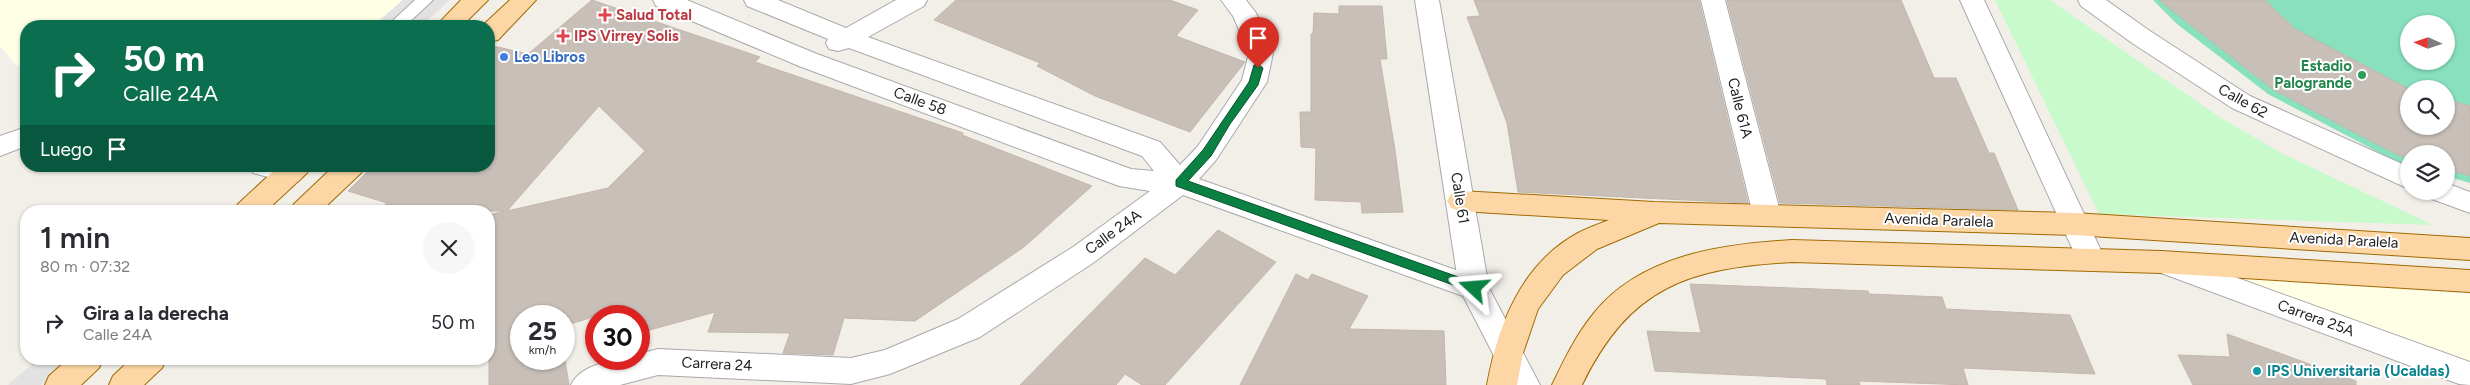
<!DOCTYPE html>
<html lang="es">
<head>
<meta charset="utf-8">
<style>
  :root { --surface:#fff; --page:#f7f7f7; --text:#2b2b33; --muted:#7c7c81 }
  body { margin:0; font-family:Figtree,sans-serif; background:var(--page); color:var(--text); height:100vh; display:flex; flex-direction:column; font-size:19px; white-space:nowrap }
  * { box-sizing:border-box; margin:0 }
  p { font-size:16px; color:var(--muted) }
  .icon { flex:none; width:28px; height:28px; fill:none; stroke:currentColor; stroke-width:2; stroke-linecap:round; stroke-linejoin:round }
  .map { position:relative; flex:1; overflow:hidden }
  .drawer { position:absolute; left:20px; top:205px; width:475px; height:160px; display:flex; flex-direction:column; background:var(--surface); border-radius:20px; box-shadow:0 1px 4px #0004 }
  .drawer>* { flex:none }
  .top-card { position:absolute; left:20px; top:20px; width:475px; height:152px; border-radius:20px; box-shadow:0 1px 4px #0004; background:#0b6e4f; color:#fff; overflow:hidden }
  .needle { width:32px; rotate:273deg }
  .tools { position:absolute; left:2400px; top:15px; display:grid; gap:10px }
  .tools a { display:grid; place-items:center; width:55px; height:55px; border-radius:50%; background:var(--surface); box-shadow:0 1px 4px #0004; font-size:25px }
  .speed { position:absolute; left:510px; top:305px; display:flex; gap:10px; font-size:25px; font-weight:700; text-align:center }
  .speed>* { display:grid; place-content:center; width:65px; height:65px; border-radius:50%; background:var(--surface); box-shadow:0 1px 4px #0004; line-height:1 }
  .speed small { font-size:12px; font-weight:400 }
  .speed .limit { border:8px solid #d22; background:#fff; color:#111 }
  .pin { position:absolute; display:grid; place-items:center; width:42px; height:42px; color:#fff; margin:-51px -21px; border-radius:50% 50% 50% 0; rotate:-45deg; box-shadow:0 0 5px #0007 }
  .pin .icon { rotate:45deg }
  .me { position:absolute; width:55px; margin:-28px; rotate:289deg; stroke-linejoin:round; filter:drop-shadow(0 0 4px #0008) }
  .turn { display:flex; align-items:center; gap:18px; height:105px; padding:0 20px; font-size:22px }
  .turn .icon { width:65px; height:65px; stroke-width:2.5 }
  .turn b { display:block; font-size:35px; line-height:42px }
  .then { display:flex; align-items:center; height:48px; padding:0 20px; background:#0003; gap:10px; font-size:19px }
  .round { display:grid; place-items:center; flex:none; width:52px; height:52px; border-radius:26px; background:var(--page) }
  .headline { display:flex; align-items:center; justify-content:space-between; height:85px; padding:0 20px }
  h1 { font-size:30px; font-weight:600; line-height:38px }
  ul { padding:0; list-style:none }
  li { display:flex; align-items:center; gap:15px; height:65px; padding:0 20px }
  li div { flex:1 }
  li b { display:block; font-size:19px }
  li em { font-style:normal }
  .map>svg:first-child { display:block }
  .education { fill:#ffffe5 }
  .park { fill:#c8facc }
  .pitch { fill:#88e0be; fill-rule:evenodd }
  .parking { fill:#e2e2e2 }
  .building { fill:#c7bfb8; stroke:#c4b6ab; fill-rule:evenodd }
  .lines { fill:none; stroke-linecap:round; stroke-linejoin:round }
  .service-casing { stroke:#a9a9a9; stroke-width:2 }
  .minor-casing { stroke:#a9a9a9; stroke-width:2 }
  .tertiary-casing { stroke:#a9a9a9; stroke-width:2 }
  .primary-casing { stroke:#a06b00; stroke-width:2 }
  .service { fill:#fff; fill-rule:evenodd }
  .minor { fill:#fff; fill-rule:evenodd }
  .tertiary { fill:#fff; fill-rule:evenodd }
  .primary { fill:#fcd6a4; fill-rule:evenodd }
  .route { fill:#0b8043; stroke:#07532c }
  .health-dot { fill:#e0444e; stroke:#fff; stroke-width:2 }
  .shop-dot { fill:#3f7fe0; stroke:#fff; stroke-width:2 }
  .leisure-dot { fill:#2e9e5b; stroke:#fff; stroke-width:2 }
  .culture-dot { fill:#0f9aa8; stroke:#fff; stroke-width:2 }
  .labels { text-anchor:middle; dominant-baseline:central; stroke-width:4; stroke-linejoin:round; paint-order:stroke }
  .health-label { font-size:15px; font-weight:bold; fill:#be3a42; stroke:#fff; text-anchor:start }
  .shop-label { font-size:15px; font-weight:bold; fill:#366cbe; stroke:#fff; text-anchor:start }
  .leisure-label { font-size:15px; font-weight:bold; fill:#27864d; stroke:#fff; text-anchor:end }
  .street-label { font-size:15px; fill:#222; stroke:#fff }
  .culture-label { font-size:15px; font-weight:bold; fill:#0d838f; stroke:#fff; text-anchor:start }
</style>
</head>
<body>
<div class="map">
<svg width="2470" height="385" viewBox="0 0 2470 385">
  <rect width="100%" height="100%" fill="#f2efe9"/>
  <path class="education" d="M0 0H403L373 26H26V70L14 63 0 46Z
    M2237 278 2470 294V375L2366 336Z"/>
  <path class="park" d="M1995 0H2050L2221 118 2281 153 2433 225 2099 214Z"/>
  <path class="pitch" d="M2153 0H2470V183L2446 176V154H2409V165L2395 161 2268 94 2177 24ZM2409 24H2446V61H2409ZM2409 89H2446V126H2409Z"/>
  <path class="parking" d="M403 0H450L421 26H373Z
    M38 359H70L41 385H8Z"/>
  <path class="building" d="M592 0 760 57 755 62 963 133 962 135 1092 186 1024 247 915 321 844 318 833 355 783 353 790 333 708 332 715 312 639 333V316H596L564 326V316H521V359H564V354L569 385H489V215L504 211H378L387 203 348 191 373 166H489V45L528 54ZM599 106 645 151 608 188 507 211Z
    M956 0H1170L1198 10 1176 36 1245 62 1190 132 1095 96 1037 66 1040 63 934 20Z
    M1474 0H1699L1748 203 1518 192 1507 123 1467 17 1480 16Z
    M1727 0H1901L1934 78H1956L1989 153H1994L2018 210 1780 203Z
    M2159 0H2265L2295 29 2409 89V126H2446V99L2470 106V176L2446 169V154H2409V158L2396 154 2274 90Z
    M1339 6H1382L1387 59H1380L1395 150 1403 212 1362 213 1361 202 1315 200 1316 148 1301 147 1300 112H1311V34H1313L1314 13 1339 14Z
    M1218 230 1276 262 1165 385H1142L1125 374 1116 385H1020L1145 258 1175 275Z
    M1296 274 1308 280 1312 274 1368 296 1349 329 1444 331 1446 385H1240Z
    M1690 284 1868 291 1869 294 1942 297 1946 309 2070 315 2095 374 1963 368 1968 385 1859 381 1860 385H1827L1826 379 1655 371 1647 331 1701 333Z
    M2227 334 2356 381V385H2193L2178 355 2230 357Z"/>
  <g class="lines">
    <g class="service-casing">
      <path id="service" d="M415 0H433L405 26H387Z"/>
    </g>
    <g class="minor-casing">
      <path id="minor" d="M653 0H687L817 54 1131 169 1154 171 1142 156 849 48 838 51 829 49 826 43 828 39 747 6 744 0H778L846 28 896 0H927L924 6 868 37 1160 142 1180 165 1198 146 1242 80 1249 53 1233 16 1221 0H1246L1256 13 1273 53 1267 82 1216 160 1199 179 1484 280 1489 288 1484 296 1474 300 1183 195 1093 263 980 337 890 374 851 384 658 375 620 385H571C581 363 617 359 639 359V354L658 349 851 358 885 350 958 319 1073 247 1150 191 1119 186 799 66 656 6Z
        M1701 0H1725L1781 215 1777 222 1767 226 1757 222 1753 215Z
        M26 127V146L0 156V136Z
        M250 166H300L304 173 300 180 290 183 253 173Z"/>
    </g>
    <g class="tertiary-casing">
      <path id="tertiary" d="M1415 0H1439L1489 288 1540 385H1509L1459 288Z
        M1960 0H1984L2105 259 2101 267 2091 270 2081 267 2077 259Z
        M2078 0H2106L2150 31 2250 96 2409 167V189L2232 108 2132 43 2081 6Z
        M2446 183 2470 192V213L2429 198 2425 191H2446Z
        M2163 251 2470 362V385L2459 384 2153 270 2149 262 2153 254Z"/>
    </g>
    <g class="primary-casing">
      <path id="primary" d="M461 0H488L462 26H436Z
        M510 0H536L498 40 489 42V26H482Z
        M279 166H310L307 173 266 211H234L238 204Z
        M334 166H364L361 173 321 211H290L294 204Z
        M1461 191 1654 202 2074 213 2470 238V260L2074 235 1659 223 1597 249 1563 275 1538 309 1523 353 1517 385H1487C1498 325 1521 264 1578 233 1587 228 1599 224 1609 220L1461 211 1451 208 1447 201 1451 194Z
        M1792 240 2161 251 2470 270V292L2161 273 1792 262C1689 268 1630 286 1582 385H1552C1564 360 1576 335 1594 313 1641 255 1722 244 1792 240Z
        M68 359H103L99 368 81 385H45L49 376Z
        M131 359H166L162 368 144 385H109L113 376Z"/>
    </g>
    <use href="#service" class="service"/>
    <use href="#minor" class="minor"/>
    <use href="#tertiary" class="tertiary"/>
    <use href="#primary" class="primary"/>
  </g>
  <path class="route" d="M1258 64 1263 68 1258 85 1230 124 1211 156 1188 181 1478 284 1480 288 1478 291H1470L1176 186V180L1203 150 1249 82 1254 65Z"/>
  <g class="health-dot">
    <path d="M602.5 7.5h5v5h5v5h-5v5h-5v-5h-5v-5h5z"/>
    <path d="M560.5 28.5h5v5h5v5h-5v5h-5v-5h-5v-5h5z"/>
  </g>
  <circle class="shop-dot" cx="504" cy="57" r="5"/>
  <circle class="leisure-dot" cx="2362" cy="75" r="5"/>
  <circle class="culture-dot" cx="2257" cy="371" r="5"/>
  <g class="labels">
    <g class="health-label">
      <text x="616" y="15">Salud Total</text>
      <text x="574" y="36">IPS Virrey Solis</text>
    </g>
    <g class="shop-label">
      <text x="514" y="57">Leo Libros</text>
    </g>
    <g class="leisure-label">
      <text x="2352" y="66">Estadio<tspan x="2352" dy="17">Palogrande</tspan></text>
    </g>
    <g class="street-label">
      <text transform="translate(920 101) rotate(20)">Calle 58</text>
      <text transform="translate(2243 101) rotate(29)">Calle 62</text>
      <text transform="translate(1740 108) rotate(76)">Calle 61A</text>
      <text transform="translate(1460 198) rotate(81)">Calle 61</text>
      <text transform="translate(1939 220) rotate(2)">Avenida Paralela</text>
      <text transform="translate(1113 232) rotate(-36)">Calle 24A</text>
      <text transform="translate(2344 240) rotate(3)">Avenida Paralela</text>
      <text transform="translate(2316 318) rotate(20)">Carrera 25A</text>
      <text transform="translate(717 364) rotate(3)">Carrera 24</text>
    </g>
    <g class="culture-label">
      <text x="2267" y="371">IPS Universitaria (Ucaldas)</text>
    </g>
  </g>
</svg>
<div class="tools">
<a><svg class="needle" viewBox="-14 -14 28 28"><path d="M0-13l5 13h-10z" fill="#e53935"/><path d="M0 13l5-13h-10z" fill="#7c7c81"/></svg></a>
<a><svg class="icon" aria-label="search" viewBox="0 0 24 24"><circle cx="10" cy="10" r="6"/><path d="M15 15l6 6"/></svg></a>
<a><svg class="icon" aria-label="layers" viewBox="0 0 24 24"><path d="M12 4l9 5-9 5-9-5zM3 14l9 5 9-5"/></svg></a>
</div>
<div class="speed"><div>25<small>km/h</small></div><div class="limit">30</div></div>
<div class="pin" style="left:1258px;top:68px;background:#d93025"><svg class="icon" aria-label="arrive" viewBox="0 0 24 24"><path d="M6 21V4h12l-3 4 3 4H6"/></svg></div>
<svg class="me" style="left:1474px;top:288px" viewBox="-20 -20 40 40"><path d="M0-17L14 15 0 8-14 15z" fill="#0b8043" stroke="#fff" stroke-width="4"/></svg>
<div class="top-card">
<div class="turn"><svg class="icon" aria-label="right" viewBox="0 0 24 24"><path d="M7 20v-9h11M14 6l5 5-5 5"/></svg><div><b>50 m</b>Calle 24A</div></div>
<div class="then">Luego<svg class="icon" aria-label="arrive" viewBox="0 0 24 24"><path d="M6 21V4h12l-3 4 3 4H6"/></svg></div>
</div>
<section class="drawer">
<div class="headline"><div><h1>1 min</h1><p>80 m · 07:32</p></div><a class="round"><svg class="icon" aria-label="close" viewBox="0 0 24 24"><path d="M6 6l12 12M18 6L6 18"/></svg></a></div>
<ul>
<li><svg class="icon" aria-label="right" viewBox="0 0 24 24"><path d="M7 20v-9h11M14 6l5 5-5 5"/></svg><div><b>Gira a la derecha</b><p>Calle 24A</p></div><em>50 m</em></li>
</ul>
</section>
</div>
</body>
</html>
